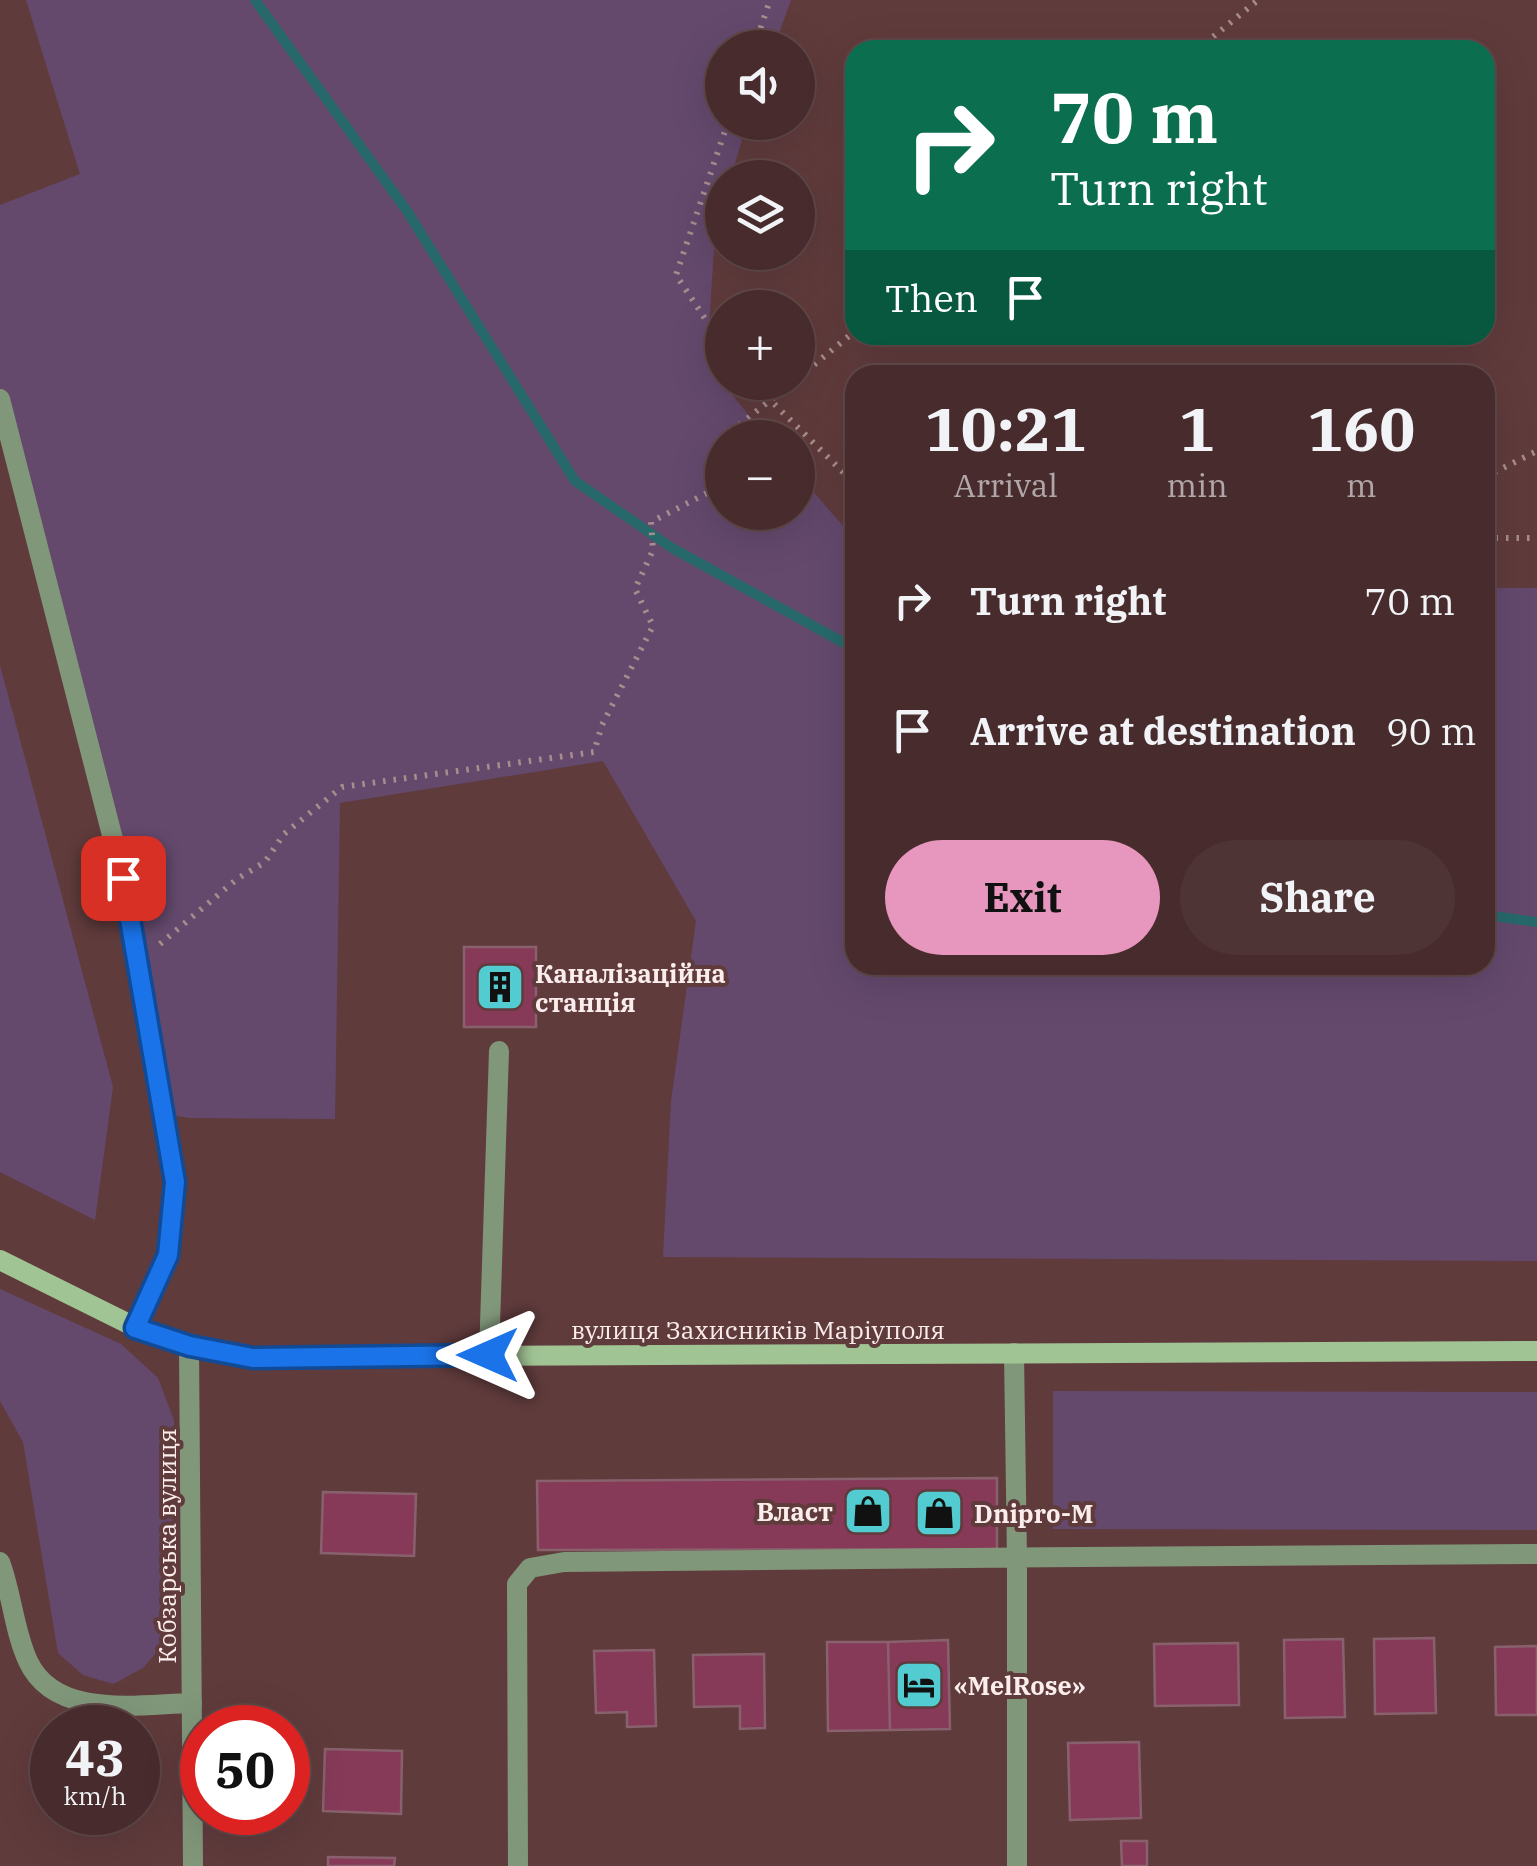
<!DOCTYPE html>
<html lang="en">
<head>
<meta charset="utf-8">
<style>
  :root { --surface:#482c2d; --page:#4f3435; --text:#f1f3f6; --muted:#b1a7aa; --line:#604849; --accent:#e797bd }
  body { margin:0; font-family:"IBM Plex Serif",serif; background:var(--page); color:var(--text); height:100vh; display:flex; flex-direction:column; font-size:38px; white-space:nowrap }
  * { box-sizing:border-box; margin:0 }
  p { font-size:32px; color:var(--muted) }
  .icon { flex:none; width:55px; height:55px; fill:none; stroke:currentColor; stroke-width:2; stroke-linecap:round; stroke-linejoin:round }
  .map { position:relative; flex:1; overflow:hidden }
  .panel { position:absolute; left:845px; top:365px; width:650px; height:610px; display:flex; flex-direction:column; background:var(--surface); border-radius:30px; box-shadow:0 10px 40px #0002,0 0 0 2px var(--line) }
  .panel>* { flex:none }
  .top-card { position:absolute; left:845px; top:40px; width:650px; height:305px; border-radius:30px; box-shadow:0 10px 40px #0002,0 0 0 2px var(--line); background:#0b6e4f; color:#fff; overflow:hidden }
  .buttons { position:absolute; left:705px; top:30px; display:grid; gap:20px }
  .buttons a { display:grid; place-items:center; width:110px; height:110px; border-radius:50%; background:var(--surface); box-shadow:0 10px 40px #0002,0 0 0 2px var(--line); font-size:50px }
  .speed { position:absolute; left:30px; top:1705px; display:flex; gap:20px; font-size:50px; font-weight:700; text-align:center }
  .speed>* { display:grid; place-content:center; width:130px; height:130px; border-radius:50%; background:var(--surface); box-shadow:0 10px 40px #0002,0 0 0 2px var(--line); line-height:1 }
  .speed small { font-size:25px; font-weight:400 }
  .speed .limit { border:15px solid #d22; background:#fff; color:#111 }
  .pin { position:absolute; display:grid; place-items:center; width:85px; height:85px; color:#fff; margin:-42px; border-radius:20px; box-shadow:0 5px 15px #0006 }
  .me { position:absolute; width:110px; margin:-55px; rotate:270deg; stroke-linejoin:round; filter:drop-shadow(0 0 8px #0008) }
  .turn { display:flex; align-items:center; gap:35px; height:210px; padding:0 40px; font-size:45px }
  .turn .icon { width:130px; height:130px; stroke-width:2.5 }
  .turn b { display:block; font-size:70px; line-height:85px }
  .then { display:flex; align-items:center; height:95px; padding:0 40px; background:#0003; gap:20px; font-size:38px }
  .eta { display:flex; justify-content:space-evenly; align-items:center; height:170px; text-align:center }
  .eta b { font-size:60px; font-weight:800; line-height:70px }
  .action { display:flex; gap:20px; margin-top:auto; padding:20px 40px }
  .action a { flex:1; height:115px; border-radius:60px; background:var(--accent); color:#111; font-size:40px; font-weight:800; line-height:115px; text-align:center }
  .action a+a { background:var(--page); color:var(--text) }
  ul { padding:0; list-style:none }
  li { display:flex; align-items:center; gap:30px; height:130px; padding:0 40px }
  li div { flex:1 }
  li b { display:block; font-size:38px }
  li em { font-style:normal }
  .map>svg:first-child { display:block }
  .green { fill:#64496d }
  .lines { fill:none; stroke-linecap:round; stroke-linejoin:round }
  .stream { stroke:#27696b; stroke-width:10 }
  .building { fill:#863a58; stroke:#88616d; stroke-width:2.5 }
  .path { stroke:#a88d8d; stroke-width:6; stroke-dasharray:2.5 8; stroke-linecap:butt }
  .service { stroke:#81977a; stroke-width:20 }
  .minor { stroke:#81977a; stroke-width:20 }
  .tertiary { stroke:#81977a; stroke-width:20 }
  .secondary { stroke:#a1c495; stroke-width:20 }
  .route-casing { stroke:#114b97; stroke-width:25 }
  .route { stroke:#1a73e8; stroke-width:18 }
  .labels { text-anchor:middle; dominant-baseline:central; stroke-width:8; stroke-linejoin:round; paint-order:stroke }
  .poi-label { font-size:25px; font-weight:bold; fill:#fceded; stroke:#603b3c; text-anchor:start }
  .street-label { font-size:25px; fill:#fceded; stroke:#603b3c }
</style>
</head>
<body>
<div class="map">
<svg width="1537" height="1866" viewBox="0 0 1537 1866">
  <rect width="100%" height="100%" fill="#603b3c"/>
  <path class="green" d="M26 0H791L774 47 722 48V122L747 123 731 177 722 178V207L715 234 707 356 722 382 766 437 722 438V512H798V474L843 526 855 531V965H1485V588H1537V1261L663 1257 671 1101 696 921 603 761 340 803 335 1119 190 1118 163 1114 123 878 0 399V205L80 174Z
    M0 665 113 1087 95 1220 0 1172Z
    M0 1289 121 1344 158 1378 174 1420V1608L161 1647 143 1668 113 1684 83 1675 58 1653 23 1442 0 1401Z
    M1053 1391 1537 1392V1530L1053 1529Z"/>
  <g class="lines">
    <path class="stream" d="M255 0 407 211 575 481 672 548 855 649
      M1485 915 1537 922"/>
  </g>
  <path class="building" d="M464 947H536V1027H464Z
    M997 1478V1549L538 1550 537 1481Z
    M323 1492 416 1494 414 1556 321 1553Z
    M1434 1638 1436 1713 1375 1714 1374 1639Z
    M1343 1639 1345 1717 1285 1718 1284 1640Z
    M948 1640 950 1729 890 1730 888 1642Z
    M827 1642H888L890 1730 828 1731Z
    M1238 1643 1239 1705 1155 1706 1154 1644Z
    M1537 1646V1715H1496L1495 1647Z
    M654 1650 656 1726 627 1727V1712L596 1713 594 1651Z
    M764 1654 765 1728 740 1729V1706L694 1707 693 1655Z
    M1139 1742 1141 1818 1070 1820 1068 1743Z
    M325 1749 402 1751 401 1814 323 1811Z
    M1121 1841H1147V1866H1122Z
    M328 1857 395 1858 394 1866H328Z"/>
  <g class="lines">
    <path class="path" d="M754 48 770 0
      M1197 50 1258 0
      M722 344 676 275 728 122
      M798 378 855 331
      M752 382 855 484
      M723 438 793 382
      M1485 477 1537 451
      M1485 538H1537
      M160 944 237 879 265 862 284 834 342 787 594 752 602 725 653 626 635 589 653 550 651 522 707 493 721 466 715 444 722 438"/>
    <path class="service" d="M0 399 123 878 175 1182 168 1255 135 1327
      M1014 1353 1017 1560
      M489 1355 499 1051
      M0 1562C12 1594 14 1631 28 1661 55 1720 139 1704 192 1703"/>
    <path class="minor" d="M518 1866 517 1584 530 1568 564 1562C888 1560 1213 1554 1537 1554
      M1017 1866V1560"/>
    <path class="tertiary" d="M189 1346 193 1866"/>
    <path class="secondary" d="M0 1260 135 1327 189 1346 253 1357 1537 1351"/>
  </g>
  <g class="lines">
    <g class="route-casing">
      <path id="route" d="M123 878 175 1182 168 1255 135 1328 190 1346 253 1358 488 1355"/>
    </g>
    <use href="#route" class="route"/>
  </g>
  <defs>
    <g id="building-square" transform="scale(2.5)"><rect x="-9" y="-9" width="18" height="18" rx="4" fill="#52ccd0" stroke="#603b3c"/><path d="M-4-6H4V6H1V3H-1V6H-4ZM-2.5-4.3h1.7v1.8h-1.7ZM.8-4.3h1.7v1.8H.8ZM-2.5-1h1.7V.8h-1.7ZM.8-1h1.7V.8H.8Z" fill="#111"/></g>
    <g id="shop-square" transform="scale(2.5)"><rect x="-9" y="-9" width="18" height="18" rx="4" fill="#52ccd0" stroke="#603b3c"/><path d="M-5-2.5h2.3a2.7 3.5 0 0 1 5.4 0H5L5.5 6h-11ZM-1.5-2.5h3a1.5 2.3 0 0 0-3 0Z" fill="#111"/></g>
    <g id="hotel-square" transform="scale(2.5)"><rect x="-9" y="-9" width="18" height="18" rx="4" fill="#52ccd0" stroke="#603b3c"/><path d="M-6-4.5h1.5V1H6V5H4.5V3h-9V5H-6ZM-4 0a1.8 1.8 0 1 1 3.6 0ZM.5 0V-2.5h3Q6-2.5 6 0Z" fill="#111"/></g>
  </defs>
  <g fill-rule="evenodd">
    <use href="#building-square" x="500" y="987"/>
    <use href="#shop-square" x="868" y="1511"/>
    <use href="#shop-square" x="939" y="1513"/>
    <use href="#hotel-square" x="919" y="1685"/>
  </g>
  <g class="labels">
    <g class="poi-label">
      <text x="535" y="973">Каналізаційна<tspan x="535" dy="29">станція</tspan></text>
      <text x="833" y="1511" text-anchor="end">Власт</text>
      <text x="974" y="1513">Dnipro-M</text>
      <text x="954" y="1685">«MelRose»</text>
    </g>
    <g class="street-label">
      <text x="758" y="1329">вулиця Захисників Маріуполя</text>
      <text transform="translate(166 1546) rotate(-90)">Кобзарська вулиця</text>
    </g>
  </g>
</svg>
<div class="buttons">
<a><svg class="icon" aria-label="sound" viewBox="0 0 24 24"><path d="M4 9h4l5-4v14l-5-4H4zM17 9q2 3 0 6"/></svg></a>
<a><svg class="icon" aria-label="layers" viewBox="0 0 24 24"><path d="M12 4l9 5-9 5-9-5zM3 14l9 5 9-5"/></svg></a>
<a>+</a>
<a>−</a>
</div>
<div class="speed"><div>43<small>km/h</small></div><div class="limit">50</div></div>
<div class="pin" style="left:123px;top:878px;background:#d93025"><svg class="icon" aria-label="arrive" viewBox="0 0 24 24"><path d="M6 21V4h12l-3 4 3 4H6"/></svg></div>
<svg class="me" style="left:488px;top:1355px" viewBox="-20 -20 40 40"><path d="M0-17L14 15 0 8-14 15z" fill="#1a73e8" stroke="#fff" stroke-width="4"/></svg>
<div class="top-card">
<div class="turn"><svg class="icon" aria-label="right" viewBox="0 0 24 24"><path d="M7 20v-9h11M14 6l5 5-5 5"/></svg><div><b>70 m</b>Turn right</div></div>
<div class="then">Then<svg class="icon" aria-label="arrive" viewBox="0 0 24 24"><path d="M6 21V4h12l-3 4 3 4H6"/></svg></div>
</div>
<section class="panel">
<div class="eta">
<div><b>10:21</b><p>Arrival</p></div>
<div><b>1</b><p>min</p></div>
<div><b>160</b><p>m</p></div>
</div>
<ul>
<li><svg class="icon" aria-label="right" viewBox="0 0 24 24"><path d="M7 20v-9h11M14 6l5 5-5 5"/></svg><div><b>Turn right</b></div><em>70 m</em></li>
<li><svg class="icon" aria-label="arrive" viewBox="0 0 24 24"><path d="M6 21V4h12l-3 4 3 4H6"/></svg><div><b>Arrive at destination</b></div><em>90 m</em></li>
</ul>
<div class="action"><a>Exit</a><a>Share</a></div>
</section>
</div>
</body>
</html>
